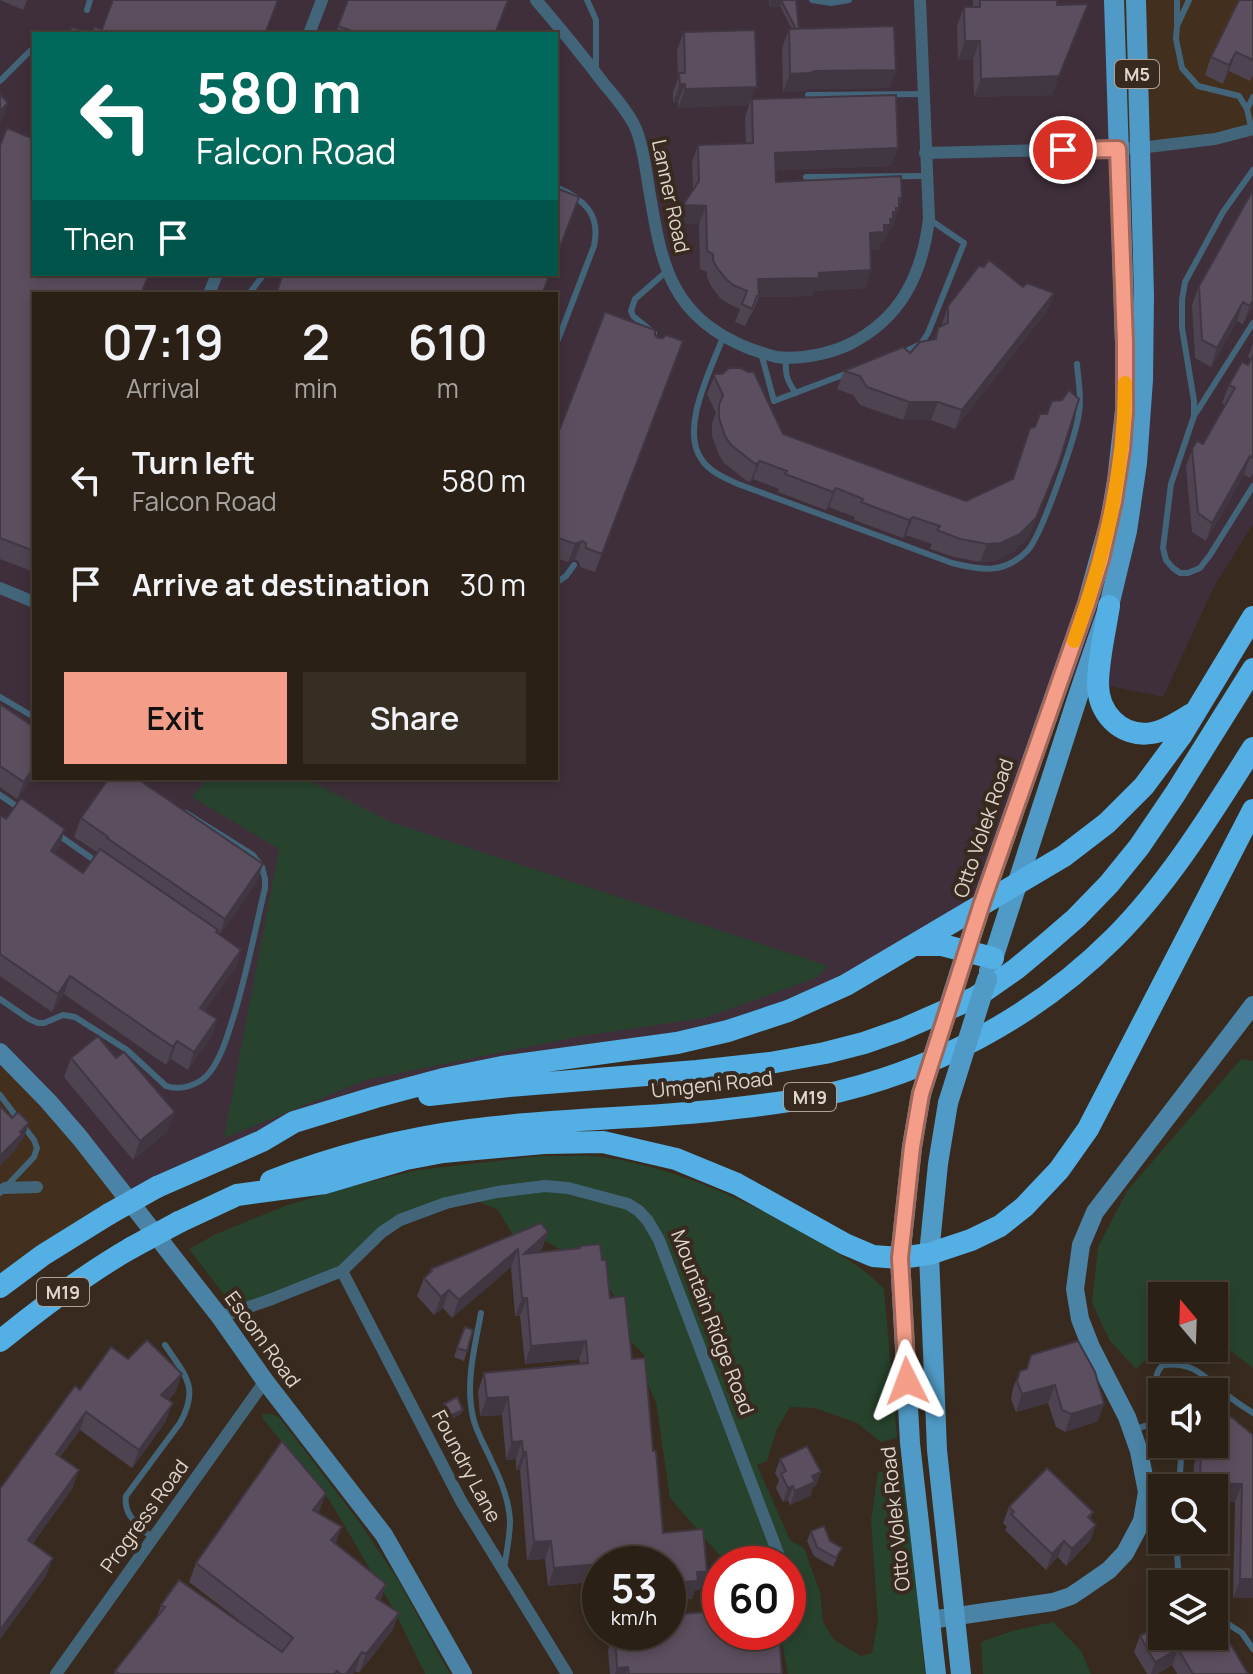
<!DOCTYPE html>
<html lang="en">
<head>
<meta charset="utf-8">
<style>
  :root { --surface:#2a2016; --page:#362d23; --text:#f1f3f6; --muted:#a5a3a1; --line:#463e35; --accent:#f49e8a }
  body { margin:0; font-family:Manrope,sans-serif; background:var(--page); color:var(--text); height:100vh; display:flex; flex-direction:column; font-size:30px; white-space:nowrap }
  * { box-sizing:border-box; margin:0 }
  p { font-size:26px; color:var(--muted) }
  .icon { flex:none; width:44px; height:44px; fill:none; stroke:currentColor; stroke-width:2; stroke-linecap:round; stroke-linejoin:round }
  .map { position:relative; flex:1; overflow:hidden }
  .panel { position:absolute; left:32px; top:292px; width:526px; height:488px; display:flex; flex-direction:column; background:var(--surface); border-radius:0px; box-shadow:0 4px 12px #0003,0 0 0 2px var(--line) }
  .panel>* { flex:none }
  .hud { position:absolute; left:32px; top:32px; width:526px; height:244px; border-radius:0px; box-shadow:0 4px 12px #0003,0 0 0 2px var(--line); background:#00695c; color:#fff; overflow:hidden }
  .needle { width:52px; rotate:341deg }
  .buttons { position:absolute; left:1148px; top:1282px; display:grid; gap:16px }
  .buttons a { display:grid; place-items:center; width:80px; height:80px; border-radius:0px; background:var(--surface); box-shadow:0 4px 12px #0003,0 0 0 2px var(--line); font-size:40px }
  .speed { position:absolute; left:582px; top:1546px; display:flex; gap:16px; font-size:40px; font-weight:700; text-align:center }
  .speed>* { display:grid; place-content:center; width:104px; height:104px; border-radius:50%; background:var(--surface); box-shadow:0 4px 12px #0003,0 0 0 2px var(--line); line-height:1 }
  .speed small { font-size:20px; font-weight:400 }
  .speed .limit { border:12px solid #d22; background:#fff; color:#111 }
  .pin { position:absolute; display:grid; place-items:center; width:68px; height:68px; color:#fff; margin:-34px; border:4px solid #fff; border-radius:50%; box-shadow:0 2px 8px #0007 }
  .me { position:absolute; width:88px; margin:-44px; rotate:357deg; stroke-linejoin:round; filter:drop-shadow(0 0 6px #0008) }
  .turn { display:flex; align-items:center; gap:28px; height:168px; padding:0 32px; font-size:36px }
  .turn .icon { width:104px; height:104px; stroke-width:2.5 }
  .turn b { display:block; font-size:56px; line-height:68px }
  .then { display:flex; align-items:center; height:76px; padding:0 32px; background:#0003; gap:16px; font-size:30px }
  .eta { display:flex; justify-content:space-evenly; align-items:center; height:136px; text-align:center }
  .eta b { font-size:48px; font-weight:600; line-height:56px }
  .primary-button { display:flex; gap:16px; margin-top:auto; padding:16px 32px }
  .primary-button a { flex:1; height:92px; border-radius:0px; background:var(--accent); color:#111; font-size:32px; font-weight:600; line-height:92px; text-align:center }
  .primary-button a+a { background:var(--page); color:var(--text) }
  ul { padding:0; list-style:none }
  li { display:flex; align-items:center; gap:24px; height:104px; padding:0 32px }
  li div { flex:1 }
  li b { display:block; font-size:30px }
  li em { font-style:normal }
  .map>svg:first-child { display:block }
  .commercial { fill:#3f2f3b; fill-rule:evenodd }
  .built { fill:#422f1d }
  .green { fill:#27432d }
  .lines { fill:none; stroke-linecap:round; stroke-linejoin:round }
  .lane { stroke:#42657a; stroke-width:6 }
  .street { stroke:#42657a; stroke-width:12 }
  .secondary { stroke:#4a83a5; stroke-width:18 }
  .primary { stroke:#4f9ac6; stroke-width:20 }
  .highway { stroke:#53afe4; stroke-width:22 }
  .primary-bridge { stroke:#4f9ac6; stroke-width:20 }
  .highway-bridge { stroke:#53afe4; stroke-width:22 }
  .wall { fill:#4e4351 }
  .shaded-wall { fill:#403742 }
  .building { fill:#5b4e5e; stroke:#403742; stroke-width:2 }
  .route-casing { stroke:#9f675a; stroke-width:20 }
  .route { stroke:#f49e8a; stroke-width:14 }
  .slow { stroke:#f59e0b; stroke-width:14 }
  .labels { text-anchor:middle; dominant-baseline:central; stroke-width:8; stroke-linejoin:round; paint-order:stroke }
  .shield { fill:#382a1e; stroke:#aca298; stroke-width:2 }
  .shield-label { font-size:18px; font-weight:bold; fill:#ded5cd }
  .street-label { font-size:20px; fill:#ded5cd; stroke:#382a1e }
</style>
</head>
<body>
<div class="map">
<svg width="1253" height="1674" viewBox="0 0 1253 1674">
  <rect width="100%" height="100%" fill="#382a1e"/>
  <path class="commercial" d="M0 0H1113L1253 129V524L1215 585 1163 697 1060 676 981 903 757 1021 374 1097 129 1201 0 1053ZM34 34H556V274H34ZM34 294H556V778H34Z"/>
  <path class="built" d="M1113 0H1253V129L1117 149Z
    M0 1053 129 1201 0 1285Z"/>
  <path class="green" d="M208 778H304L391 822 828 966 816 978 704 1018 581 1036 366 1080 224 1138 279 849 192 797Z
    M1241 1059 1253 1061V1368L1214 1338V1296H1162V1344L1136 1369 1110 1341 1092 1303 1098 1247 1127 1191Z
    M540 1156C562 1157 586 1154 608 1158 676 1168 750 1202 809 1236 835 1251 863 1267 884 1289L897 1438 881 1442 857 1423 815 1408 790 1407 777 1429 767 1461 757 1465 790 1540 804 1548 820 1592 823 1622 834 1640 861 1656 872 1653 878 1621 871 1520 878 1472 904 1473 925 1674H788L780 1632H788V1564H727L670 1498 656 1402 647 1382 645 1356 628 1338 615 1297 598 1272 539 1237 517 1242 498 1210 471 1198 400 1220 355 1259 272 1299 237 1302 229 1301 189 1249 216 1234 285 1206 345 1188 418 1170Z
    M262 1414H271L279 1417 360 1523 398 1580 450 1674H425L394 1610 330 1501 263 1419Z
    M1053 1622 1081 1651 1091 1674H983L981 1642 1012 1631Z"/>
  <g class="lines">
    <path class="lane" d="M587 0 596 20V69
      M812 0 831 3 849 0
      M1189 0 1177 26 1176 39 1182 68 1198 86 1239 96 1247 109 1252 131
      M87 10 90 0
      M1177 23V0
      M0 81 30 51
      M808 95 923 94
      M1247 109 1253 97
      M1253 170 1223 212 1185 282 1182 300V328L1194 401V416L1171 484 1163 548 1166 560 1173 568 1180 573H1188L1200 568 1210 555 1253 486
      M806 177 926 176
      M556 187C584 199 601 214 594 246L556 345
      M249 294 264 274
      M654 333 633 316 631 311 635 299 667 271
      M723 337C711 370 679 429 702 460 710 472 725 478 738 484L952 563C980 570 1004 575 1027 551 1041 538 1076 435 1079 413 1082 397 1078 380 1077 364
      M761 353 774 401 848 373
      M900 354 921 344 928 333 964 243 929 219
      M786 357C785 373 786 380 796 393
      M1196 413 1253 323
      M556 583 566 576 574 565
      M0 697 34 717
      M0 795 22 810
      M57 834 97 862
      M0 999 29 1019 38 1023H44L63 1015 75 1017 127 1050 166 1086C181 1091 200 1085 210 1072 222 1056 228 1034 234 1015 247 973 255 930 265 888V879L262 867 253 855 186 813
      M0 1095 34 1140 37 1148 34 1157 0 1193
      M481 1313C475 1346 465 1383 473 1417 476 1433 486 1447 492 1462 501 1480 509 1500 510 1521 510 1537 506 1554 504 1570
      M1162 1397C1157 1385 1152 1375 1163 1365 1194 1361 1204 1377 1226 1394 1234 1401 1244 1407 1253 1413
      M1135 1429 1162 1421
      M1179 1488 1182 1444
      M152 1538C139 1525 123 1516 126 1496L180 1423C200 1387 185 1375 165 1345
      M1176 1540 1178 1567 1184 1584
      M1214 1615 1242 1633 1253 1649"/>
    <path class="street" d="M536 0C560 28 583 56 605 85 616 98 629 113 636 129 643 146 645 165 648 183 661 260 667 315 748 348 757 351 767 355 777 357 799 360 828 354 848 345 901 319 922 275 929 219L920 0
      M309 34 322 0
      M925 153 1139 148 1215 139 1253 129
      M209 294 217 274
      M0 588 34 602
      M5 1188 37 1187
      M342 1271 461 1501 567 1674
      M220 1317 272 1299 342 1271 382 1232 400 1220 446 1203 497 1192 545 1186 568 1188 628 1204 639 1211 648 1221 659 1240 782 1564
      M788 1580 796 1603
      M56 1674 265 1381"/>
    <path class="secondary" d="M0 1052 48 1101 80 1138 220 1317 265 1381 384 1535 463 1674
      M930 1620 1053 1602 1071 1596 1083 1588 1109 1570 1125 1553 1142 1521 1147 1492 1139 1451 1127 1417 1091 1347 1080 1319 1075 1289 1081 1245 1095 1212 1253 1005"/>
    <path class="primary" d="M989 971 1078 696 1109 606 1127 531 1137 463 1143 380 1144 295 1136 0
      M959 974 982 903 1087 604 1110 521 1117 481 1125 411V343L1114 0
      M921 1094 912 1147 900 1258 910 1443 936 1674
      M948 1103 938 1164 929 1254 937 1450 961 1674"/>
    <path class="highway" d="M1109 606C1105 631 1099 656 1098 681 1097 712 1120 738 1152 733 1166 731 1179 721 1192 714
      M916 945H942L993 958
      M429 1095 509 1086 697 1071 770 1063 825 1053 864 1043 901 1030 976 997 1016 969 1046 944 1076 918 1109 884 1139 847 1175 794 1253 669
      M271 1181C335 1156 402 1139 470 1130 550 1119 631 1119 711 1111 747 1107 784 1103 819 1096 930 1073 1034 1018 1114 938 1169 883 1211 814 1253 748
      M157 1187 262 1141 294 1122 376 1097 443 1079 502 1067 677 1043 728 1031 788 1011 846 985 1064 856 1107 823 1144 786 1181 736 1253 617
      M179 1222 237 1195 325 1183 406 1159 443 1152 544 1143 603 1142 676 1159 737 1184 845 1244 873 1256 900 1258 929 1254 971 1240 1000 1226 1024 1207 1059 1170 1088 1129 1253 810
      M0 1287 43 1255 109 1214
      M0 1341C42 1307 84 1275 131 1248"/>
    <path class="primary-bridge" d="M921 1094 959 974
      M948 1103 987 979"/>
    <path class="highway-bridge" d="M109 1214 157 1187
      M131 1248 179 1222"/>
  </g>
  <path class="wall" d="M0 0H27L23 10Z
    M348 0 495 34H335Z
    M769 0H796L799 29 896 70 889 88 808 89 803 91 783 92 782 48 789 29H792L780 6 770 7Z
    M973 0H1057L1052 95 974 97 973 59 958 60 957 26 964 7H973Z
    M1253 0V75L1250 81 1229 71 1223 84 1205 75 1211 57Z
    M684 32 752 99 898 148 891 166 775 170 776 182 902 198 893 226 889 230 884 242 880 243 878 250H870L871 270 865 288 814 291 812 296 759 297 752 314H751L745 326 735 322 740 309 727 303 720 298 711 286 707 277V272L700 269 699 224 677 223 693 191 692 162 698 145 746 143 745 117 749 105 678 108V102L673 103V92L678 78 677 50Z
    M0 146 34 294V572L0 559Z
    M1253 190V307L1243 324 1237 321 1211 367 1195 358 1192 305 1199 286Z
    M1023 287 1054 293 1047 311 955 429 931 420H903L860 405 853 395 837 389 844 371 910 353 934 340 938 328 941 327 948 306Z
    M655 335 658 338 683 341 595 572 580 567 579 562 575 559 568 562 556 558V439Z
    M1253 343V474L1250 478 1244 475 1206 541 1192 532 1186 467 1192 449 1203 444 1225 405 1222 403 1229 385 1248 365 1251 359 1248 357Z
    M715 374 783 434 966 501 1058 465 1029 536 1013 552 994 561 980 562 954 557 930 549 932 544 906 535 903 538 854 520 855 517 829 507 826 510 778 492 779 489 753 479 750 482 747 481 724 463 719 455 712 436V423L716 413 707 394Z
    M0 704 34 775 17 799 0 787Z
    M0 815 6 819 65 829 59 847 55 853 83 873 97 852 74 837 81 818 263 864 256 883 220 935 241 950 235 968 205 1010 217 1019 211 1037 188 1070 171 1059 166 1065 64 994 52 1012 0 976Z
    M71 1058H116L168 1131 133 1160 64 1077Z
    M548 1232 542 1249 539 1252 579 1249 580 1246 602 1260 610 1298 632 1359 653 1451 663 1533 700 1590H695L692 1599 600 1564V1597L593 1598 591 1582 548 1586 545 1559 527 1560 520 1470H516V1459L506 1460 502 1415 480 1416 478 1391 484 1373 580 1364 579 1359 525 1364 520 1316H515L511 1267 452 1318 443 1308 434 1315 417 1296 424 1278 429 1274 431 1269Z
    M465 1327 467 1351 464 1361 454 1357Z
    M1031 1355 1098 1421 1065 1432 1056 1427 1048 1403 1016 1412 1011 1399 1013 1388 1020 1371 1027 1369Z
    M128 1359 182 1374 175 1393 168 1400 166 1421 132 1468 80 1430 60 1457 79 1470 72 1489 33 1543 46 1576 0 1639V1489L80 1390Z
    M444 1404 463 1410 461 1414 448 1421 442 1408Z
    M1253 1435V1598H1233L1235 1502 1214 1488H1193L1194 1464 1197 1456 1198 1444H1214Z
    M780 1459 821 1472 816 1486 813 1487 810 1496 790 1505 788 1500 783 1502 776 1488 779 1480 775 1473Z
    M1009 1507 1093 1512 1090 1519 1096 1525 1090 1541 1066 1566 1058 1557 1046 1570 1005 1530 1007 1527 1003 1523Z
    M319 1512 318 1513 335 1543 386 1584 380 1601 399 1613 392 1631 359 1673 355 1671 353 1674H114L115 1671 157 1617 161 1605 270 1644 189 1582 196 1563Z
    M811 1531 842 1548 833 1567 814 1556 807 1541Z
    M615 1632 782 1674H610L608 1650Z
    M1140 1636 1248 1674H1177L1172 1665 1157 1674H1147L1134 1652Z"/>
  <path class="shaded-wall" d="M771 2H782L780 6 770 7Z
    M1081 22 1052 95 974 97 981 79Z
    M965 41H980L973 59 958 60Z
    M1236 52 1229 71 1223 84 1229 65Z
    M896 70 889 88 808 89 803 91 783 92 790 74 815 71Z
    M680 84H685L678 102 673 103Z
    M757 87 749 105 678 108 685 89Z
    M8 103 2 121 0 123V111Z
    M898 148 891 166 768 170 775 153Z
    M899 198H902L898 208H899L893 226 889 230 884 242 880 243 878 250H863L870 233 884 225Z
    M683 205 706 206 699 224 677 223Z
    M871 270 865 288 814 291 812 296 759 297 757 296 745 326 752 309 758 279 819 273Z
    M1054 293 1047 311 955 429 962 410Z
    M1253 300V307L1243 324 1250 306Z
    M1243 302 1237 321 1211 367 1217 348Z
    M909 402H938L931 420H903Z
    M1250 456 1244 475 1206 541 1212 523Z
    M760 461 753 479 750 482 757 464Z
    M1058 465 1029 536 1013 552 994 561 980 562 987 544Z
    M836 488 829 507 826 510 833 492Z
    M913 517 906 535 903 538 909 520Z
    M582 541 575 559 568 562 575 544Z
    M34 767V775L17 799 24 782Z
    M65 829 59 847 45 869 51 851Z
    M263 864 256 883 218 938 225 919Z
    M241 950 235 968 194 1025 200 1008Z
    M70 976 64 994 52 1012 58 994Z
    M217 1019 211 1037 188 1070 194 1052Z
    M177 1041 171 1059 166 1065 173 1047Z
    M175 1112 168 1131 133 1160 140 1141Z
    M29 1123 24 1138 19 1143 16 1149 0 1166V1156Z
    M548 1232 542 1249 519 1270 524 1254Z
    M518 1249 511 1267 452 1318 459 1300Z
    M449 1290 443 1308 434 1315 441 1297Z
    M522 1298H527L520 1316H515Z
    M586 1341 579 1359 525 1364 531 1346Z
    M182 1374 175 1393 155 1413 161 1395Z
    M1055 1385 1048 1403 1016 1412 1022 1394Z
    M508 1397 502 1415 480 1416 487 1398Z
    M173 1403 166 1421 132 1468 139 1450Z
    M1104 1404 1098 1421 1065 1432 1071 1414Z
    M463 1410 461 1414 448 1421 450 1416Z
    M86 1412 80 1430 49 1472 56 1454Z
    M522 1441 516 1459 506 1460 512 1442Z
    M523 1452H526L520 1470H516Z
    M79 1470 72 1489 22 1558 28 1540Z
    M821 1472 816 1486 813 1487 810 1496 790 1505 795 1491 812 1476Z
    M1200 1483 1242 1484 1235 1502H1214V1488H1198Z
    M793 1486 788 1500 783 1502 788 1488Z
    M326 1493 319 1512 307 1528 313 1510Z
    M1096 1525 1090 1541 1066 1566 1072 1549Z
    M342 1527 335 1545 331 1540Z
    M551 1541 545 1559 527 1560 534 1542Z
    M1064 1541 1058 1557 1046 1570 1052 1554Z
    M53 1558 46 1576 0 1639V1630Z
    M598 1564 591 1582 548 1586 554 1568Z
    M697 1572H707L700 1590H695L692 1599 668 1601V1583Z
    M1240 1579H1253V1598H1233Z
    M599 1580 600 1597 593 1598Z
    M386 1584 380 1602 376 1598Z
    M399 1613 392 1631 359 1673 366 1654Z
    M1178 1649 1172 1665 1157 1674H1151L1155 1662Z
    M362 1652 355 1671 353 1674H346Z
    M628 1667 626 1674H615L617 1668Z"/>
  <path class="building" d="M113 0H278L265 34H69L72 27 92 34 94 27 102 29Z
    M348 0H508L495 34H360L338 26Z
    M771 0H796L799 29H796L782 2H771Z
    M980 0H1057V5L1088 4 1059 76 981 79 980 41H965L964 7H980Z
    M1239 0H1253V60L1236 52 1229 65 1211 57Z
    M894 26 896 70 815 71 810 73 790 74 789 29Z
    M755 30 757 87 685 89V84H680L679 73H685L684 32Z
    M0 94 8 103 0 111Z
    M896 95 898 148 775 153 776 182 901 176 902 198H899V208H896V212H893V219H890L891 225H884V232L870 233 871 270 819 273V278L758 279 759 296H757L752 309 742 304 747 291 733 285 727 280 717 268 713 260V254L707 251 706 206 683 205 699 181 698 145 753 143 752 99Z
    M7 128 34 139V274H149L141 294H34V551L0 538V146Z
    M556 188 579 197 556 258Z
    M1253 190V300L1250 306 1243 302 1217 348 1202 340 1199 286Z
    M989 260 1023 287 1027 283 1054 293 962 410 938 402H909L867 387 860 376 844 371 903 347 910 353 920 342 936 339 938 328 948 323V306L979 266 984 267Z
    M283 274H550L542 294H276Z
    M605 312 655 330V335L658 338H663L666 335 683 341 602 554 586 548V543L582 541 575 544 556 537V439Z
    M1253 356V458L1250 456 1212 523 1198 513 1192 449 1197 441 1203 444 1235 388 1229 385 1242 362 1248 365Z
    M729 368H741L748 372H754L783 434 966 501 1013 479 1030 428 1035 427 1040 414H1047L1052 401 1062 400 1069 390 1079 399 1058 465 1036 518 1020 534 1001 543 987 544 960 539 937 530 940 526 913 517 909 520 861 502 863 499 836 488 833 492 785 474 787 471 760 461 757 464 754 463 731 445 725 436 719 418V405L723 395 714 376 715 374H722Z
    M0 704 34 727V767L24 782 0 766Z
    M109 778H136L263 864 225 919 107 838 108 837 81 818Z
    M21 798 65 829 51 851 83 873 100 849 218 930 216 932 241 950 200 1008 217 1019 194 1052 177 1041 173 1047 70 976 58 994 0 954V815L6 819Z
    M98 1036 116 1058 124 1052 175 1112 140 1141 71 1058Z
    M0 1106 12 1118 18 1112 29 1123 20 1132 22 1134 0 1156Z
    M541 1223 548 1232 524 1254 580 1248V1246L600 1244 602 1260H606L610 1298 625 1296 632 1359 645 1358 653 1451H656L663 1533 703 1529 707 1572H697L698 1581 668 1583V1564H600L599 1580 598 1564 554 1568 551 1541 534 1542 526 1452H523L522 1441 512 1442 508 1397 487 1398 484 1373 588 1363 586 1341 531 1346 527 1298H522L518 1249 459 1300 449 1290 441 1297 424 1278 432 1271 431 1269Z
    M465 1327 473 1330 467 1351 457 1348Z
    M147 1340 182 1374 161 1395 173 1403 139 1450 86 1412 56 1454 79 1470 28 1540 53 1558 0 1630V1489L75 1386 80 1390 111 1347 128 1359Z
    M1078 1341 1095 1372 1104 1404 1071 1414 1062 1410 1055 1385 1022 1394 1017 1381 1020 1371 1027 1369 1031 1355Z
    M457 1397 463 1410 450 1416 444 1404Z
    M1214 1410 1224 1411 1253 1435V1579H1240L1242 1484 1200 1483 1201 1446H1203V1444H1214Z
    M282 1441 326 1493 313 1510 342 1527 331 1540 386 1584 376 1598 399 1613 366 1654 362 1652 346 1674H340L337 1671 334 1674H120L115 1671 165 1607 161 1605 179 1580 282 1652 293 1638 196 1563Z
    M807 1446 821 1472 812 1476 815 1482 795 1491 793 1486 788 1488 781 1474 786 1471 780 1459Z
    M1047 1468 1093 1512 1088 1517 1096 1525 1072 1549 1064 1541 1052 1554 1011 1514 1014 1512 1009 1507Z
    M824 1526 830 1541 842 1548 836 1558 817 1547 811 1531Z
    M720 1611V1632H779L782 1674H629L628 1667 617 1668 615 1632H668V1615Z
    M1214 1616 1248 1674H1193L1178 1649 1155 1662 1140 1636 1162 1624V1636H1214Z"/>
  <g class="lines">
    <g class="route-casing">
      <path id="route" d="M907 1381 900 1258 912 1147 921 1094 982 903 1087 604 1101 559 1114 501 1122 449 1125 411V343L1118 149 1063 150"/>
    </g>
    <use href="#route" class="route"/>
    <path class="slow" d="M1074 641C1104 557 1125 473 1125 383"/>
  </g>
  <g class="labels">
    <g class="shield">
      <rect x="1115" y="60" width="44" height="28" rx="6"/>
      <rect x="784" y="1083" width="52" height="28" rx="6"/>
      <rect x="37" y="1278" width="52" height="28" rx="6"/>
    </g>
    <g class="shield-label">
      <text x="1137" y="74">M5</text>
      <text x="810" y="1097">M19</text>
      <text x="63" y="1292">M19</text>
    </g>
    <g class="street-label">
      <text transform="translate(671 196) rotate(78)">Lanner Road</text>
      <text transform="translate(983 828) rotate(-71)">Otto Volek Road</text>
      <text transform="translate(712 1084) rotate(-6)">Umgeni Road</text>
      <text transform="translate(713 1322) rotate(69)">Mountain Ridge Road</text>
      <text transform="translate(263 1339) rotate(54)">Escom Road</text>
      <text transform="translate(467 1466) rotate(62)">Foundry Lane</text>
      <text transform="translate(144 1516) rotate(-54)">Progress Road</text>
      <text transform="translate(895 1519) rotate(-96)">Otto Volek Road</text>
    </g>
  </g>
</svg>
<div class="buttons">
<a><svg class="needle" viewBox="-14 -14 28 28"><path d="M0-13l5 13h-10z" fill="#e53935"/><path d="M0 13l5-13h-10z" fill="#a5a3a1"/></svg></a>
<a><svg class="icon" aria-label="sound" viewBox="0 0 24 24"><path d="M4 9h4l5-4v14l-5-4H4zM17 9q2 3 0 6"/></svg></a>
<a><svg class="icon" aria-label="search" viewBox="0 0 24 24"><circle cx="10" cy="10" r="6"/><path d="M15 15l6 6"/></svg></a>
<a><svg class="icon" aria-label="layers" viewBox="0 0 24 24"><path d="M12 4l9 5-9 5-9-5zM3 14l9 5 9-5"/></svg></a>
</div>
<div class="speed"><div>53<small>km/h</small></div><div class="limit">60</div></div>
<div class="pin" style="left:1063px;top:150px;background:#d93025"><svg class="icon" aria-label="arrive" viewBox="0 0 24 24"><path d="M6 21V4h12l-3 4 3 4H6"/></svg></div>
<svg class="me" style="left:907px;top:1381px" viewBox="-20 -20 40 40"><path d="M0-17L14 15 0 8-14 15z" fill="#f49e8a" stroke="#fff" stroke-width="4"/></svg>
<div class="hud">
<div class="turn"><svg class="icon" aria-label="left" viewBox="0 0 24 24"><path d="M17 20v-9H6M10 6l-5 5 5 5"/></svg><div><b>580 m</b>Falcon Road</div></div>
<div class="then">Then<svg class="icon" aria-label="arrive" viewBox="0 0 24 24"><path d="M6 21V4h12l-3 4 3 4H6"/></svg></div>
</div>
<section class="panel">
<div class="eta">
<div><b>07:19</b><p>Arrival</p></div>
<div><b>2</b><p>min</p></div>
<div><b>610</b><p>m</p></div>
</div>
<ul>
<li><svg class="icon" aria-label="left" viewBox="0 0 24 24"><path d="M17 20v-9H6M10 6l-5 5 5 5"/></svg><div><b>Turn left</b><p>Falcon Road</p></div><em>580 m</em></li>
<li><svg class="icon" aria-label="arrive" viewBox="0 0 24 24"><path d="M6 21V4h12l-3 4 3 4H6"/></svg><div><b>Arrive at destination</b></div><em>30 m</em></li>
</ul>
<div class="primary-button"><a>Exit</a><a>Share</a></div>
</section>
</div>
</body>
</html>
